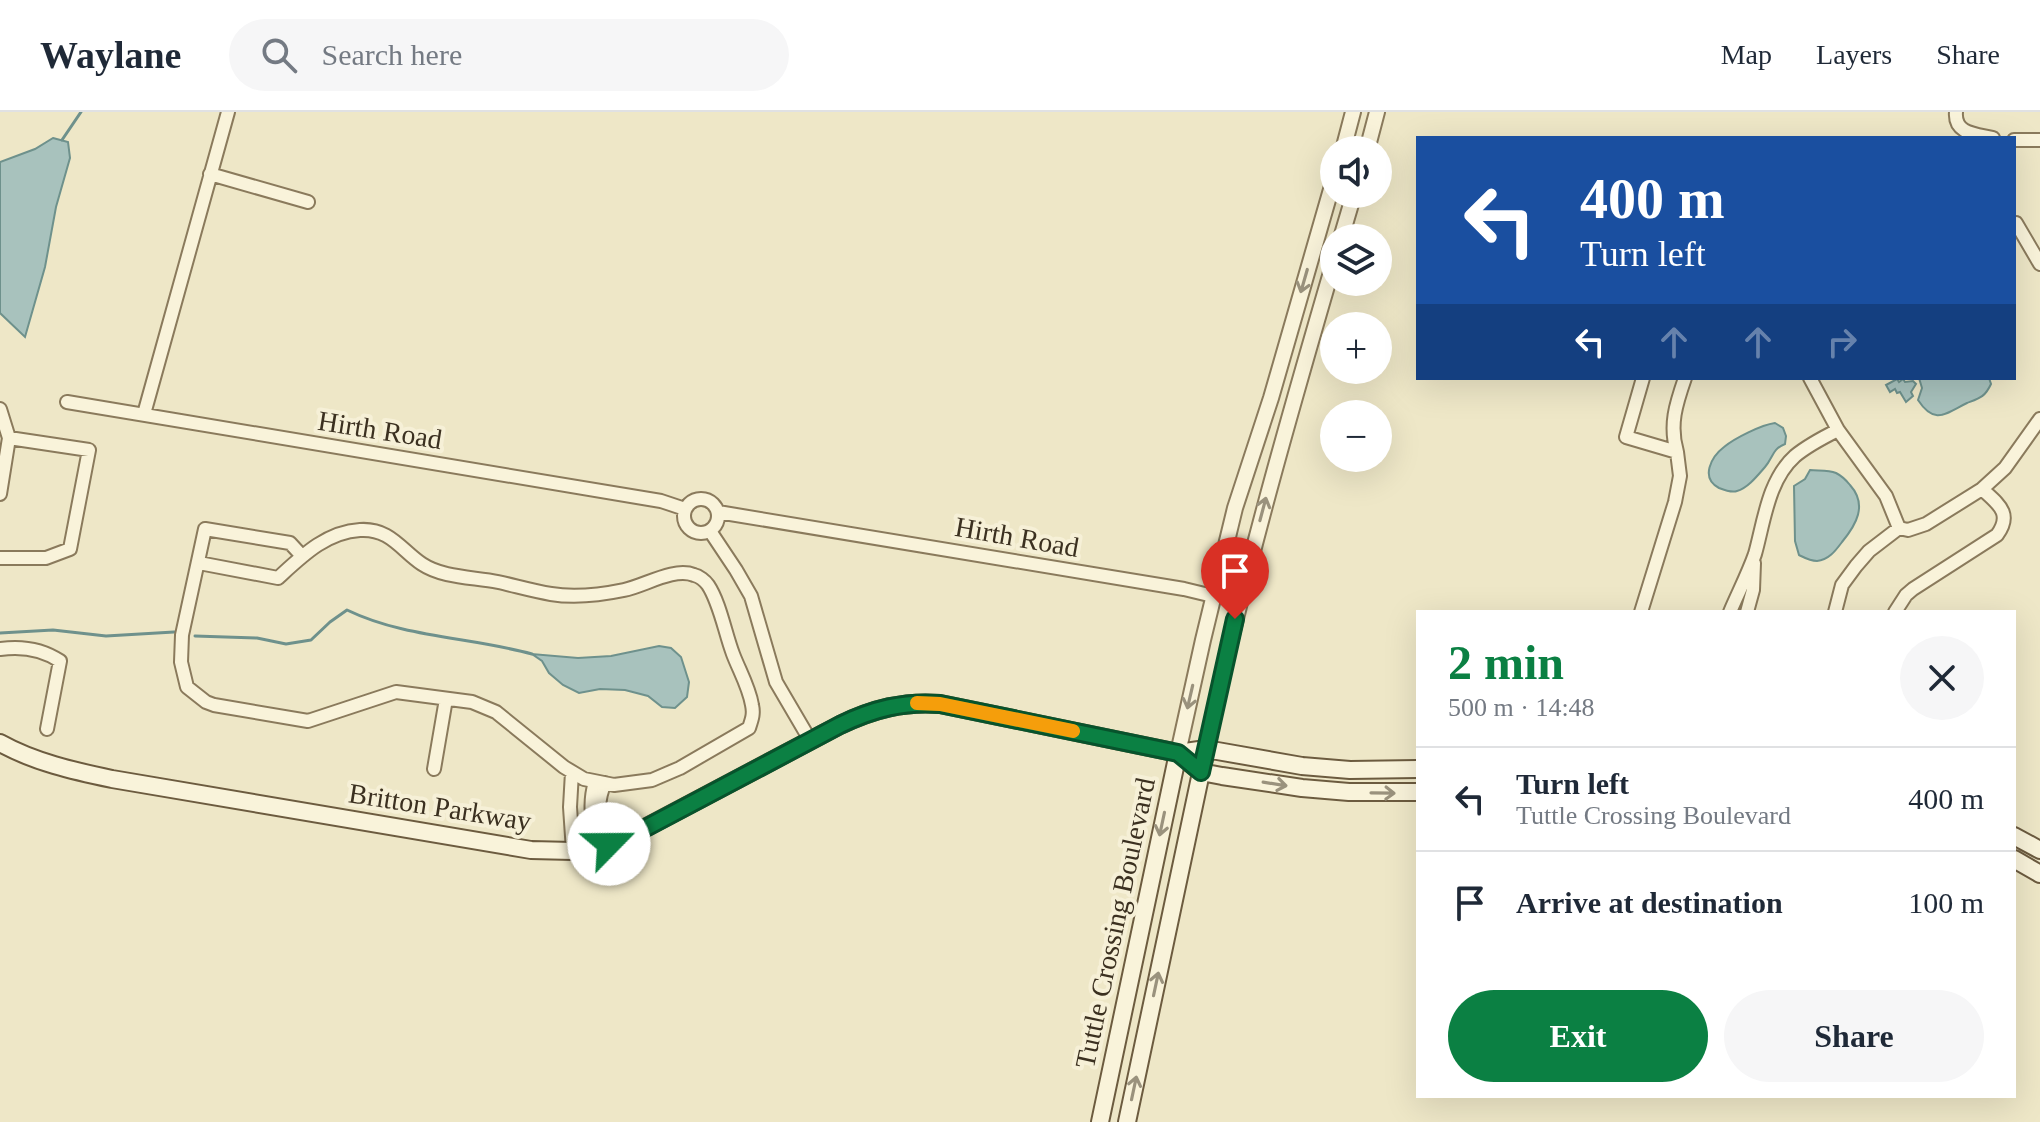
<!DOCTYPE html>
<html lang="en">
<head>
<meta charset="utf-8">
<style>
  :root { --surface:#fff; --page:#f6f6f7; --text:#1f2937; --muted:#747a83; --line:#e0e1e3; --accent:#0b8043 }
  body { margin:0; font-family:"Times New Roman",serif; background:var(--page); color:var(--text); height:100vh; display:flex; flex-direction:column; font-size:30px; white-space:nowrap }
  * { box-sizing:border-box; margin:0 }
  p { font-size:26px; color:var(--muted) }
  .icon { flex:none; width:44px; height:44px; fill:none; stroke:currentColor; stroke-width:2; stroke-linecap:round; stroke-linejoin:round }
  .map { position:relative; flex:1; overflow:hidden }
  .details { position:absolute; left:1416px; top:498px; width:600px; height:488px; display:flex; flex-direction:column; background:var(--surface); border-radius:0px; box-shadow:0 8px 32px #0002 }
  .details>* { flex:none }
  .top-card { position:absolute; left:1416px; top:24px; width:600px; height:244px; border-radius:0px; box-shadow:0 8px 32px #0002; background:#1a4fa0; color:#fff; overflow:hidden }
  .tools { position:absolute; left:1320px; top:24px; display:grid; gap:16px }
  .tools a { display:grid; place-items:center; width:72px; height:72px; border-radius:50%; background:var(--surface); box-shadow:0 8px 32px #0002; font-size:40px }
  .pin { position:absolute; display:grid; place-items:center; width:68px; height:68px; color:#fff; margin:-82px -34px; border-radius:50% 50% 50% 0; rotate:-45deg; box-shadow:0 0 8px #0007 }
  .pin .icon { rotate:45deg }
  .me { position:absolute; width:88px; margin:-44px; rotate:67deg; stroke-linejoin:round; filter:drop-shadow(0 0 6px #0008) }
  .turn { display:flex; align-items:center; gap:28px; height:168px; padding:0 32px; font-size:36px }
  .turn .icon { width:104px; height:104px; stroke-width:2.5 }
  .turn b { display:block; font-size:56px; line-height:68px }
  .lanes { display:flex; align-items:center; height:76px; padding:0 32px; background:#0003; justify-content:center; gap:40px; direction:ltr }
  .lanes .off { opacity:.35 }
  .round { display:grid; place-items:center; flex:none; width:84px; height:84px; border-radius:42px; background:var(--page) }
  .overview { display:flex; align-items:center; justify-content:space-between; height:136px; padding:0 32px }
  h1 { font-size:48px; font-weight:700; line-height:60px; color:var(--accent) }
  .cta { display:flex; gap:16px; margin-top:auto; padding:16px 32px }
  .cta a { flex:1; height:92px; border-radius:48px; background:var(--accent); color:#fff; font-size:32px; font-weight:700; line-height:92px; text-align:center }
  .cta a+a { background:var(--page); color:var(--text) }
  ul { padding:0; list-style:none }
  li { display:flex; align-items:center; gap:24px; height:104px; padding:0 32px; border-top:2px solid var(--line) }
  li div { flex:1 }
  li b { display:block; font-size:30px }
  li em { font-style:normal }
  header { display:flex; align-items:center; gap:48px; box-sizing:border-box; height:112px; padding:0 40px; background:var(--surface); border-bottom:2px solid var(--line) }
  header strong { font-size:38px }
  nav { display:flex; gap:44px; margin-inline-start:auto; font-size:28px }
  .search { width:560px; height:72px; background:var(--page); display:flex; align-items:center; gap:20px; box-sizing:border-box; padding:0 28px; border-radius:44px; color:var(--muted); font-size:30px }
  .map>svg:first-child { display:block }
  .water { fill:#a8c2bd; stroke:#6e918c; stroke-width:2 }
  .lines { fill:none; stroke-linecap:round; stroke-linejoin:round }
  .stream { stroke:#6e918c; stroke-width:3 }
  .minor-casing { stroke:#8a7a5c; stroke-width:16 }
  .tertiary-casing { stroke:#8a7a5c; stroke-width:18 }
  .secondary-casing { stroke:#6c5b3f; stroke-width:20 }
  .minor { stroke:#f9f3da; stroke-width:12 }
  .tertiary { stroke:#f9f3da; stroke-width:14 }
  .secondary { stroke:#f9f3da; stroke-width:16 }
  .oneway { stroke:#9a927d }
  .route-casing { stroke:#07532c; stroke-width:20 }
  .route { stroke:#0b8043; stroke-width:14 }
  .slow { stroke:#f59e0b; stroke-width:14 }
  .labels { text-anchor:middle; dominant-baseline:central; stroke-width:8; stroke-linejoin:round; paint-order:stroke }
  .street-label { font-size:28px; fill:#3b3020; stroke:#f6f0d7 }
</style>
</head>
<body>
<header>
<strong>Waylane</strong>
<div class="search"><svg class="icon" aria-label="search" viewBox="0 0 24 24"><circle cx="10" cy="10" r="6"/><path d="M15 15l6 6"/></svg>Search here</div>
<nav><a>Map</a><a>Layers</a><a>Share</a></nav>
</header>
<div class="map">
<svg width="2040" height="1010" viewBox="0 0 2040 1010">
  <rect width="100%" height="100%" fill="#eee7c7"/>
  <path class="water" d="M53 26 68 30 70 46 56 95 45 155 25 225 0 201V50L35 37Z
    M1919 266H1989L1991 272C1985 285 1980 286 1967 291 1946 301 1935 314 1918 288L1922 276Z
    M1897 267 1899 270 1903 267 1905 270 1913 269 1916 272 1911 280 1913 284 1906 290 1900 280 1897 281 1895 277 1890 280 1886 273Z
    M1775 311 1783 316 1786 324 1785 332C1772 337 1773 346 1765 355 1758 363 1748 376 1737 379 1732 381 1724 378 1719 376 1700 366 1711 345 1724 335 1735 326 1761 313 1775 311Z
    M1810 358C1818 359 1828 358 1836 361 1842 364 1846 368 1850 373 1868 393 1856 413 1842 430 1836 438 1829 448 1817 449 1810 449 1805 446 1799 443L1795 429 1794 374 1805 367Z
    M659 534 671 536 681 545 689 570 687 585 675 596 662 595 648 584 625 578 600 577 579 581 563 573 549 561 542 549 532 542 578 546 611 544Z"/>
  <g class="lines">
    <path class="stream" d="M62 28 81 0
      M0 521 53 518 106 524 174 520
      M195 524 257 526 286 532 311 528 330 510 347 498C405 526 470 525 532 542"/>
    <g class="minor-casing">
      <path id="minor" d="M1956 0C1954 22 1976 22 1993 26
        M2014 28H2040
        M210 62 308 90
        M2014 112 2016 111 2040 152
        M1810 266 1838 318 1886 384 1899 416
        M67 290 661 389 685 397
        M0 297 9 326 0 382
        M144 302 228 0
        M1677 340C1669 313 1676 292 1685 266
        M684 404a17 17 0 1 1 34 0a17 17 0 1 1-34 0Z
        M718 400 1184 477 1213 484
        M710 419 736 458 751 484 776 570 810 628
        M0 446H46L70 437 89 338 9 326
        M199 451 278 466C302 444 326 420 360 418 390 416 401 438 422 452 443 466 474 465 498 470 516 474 533 479 551 482 575 486 600 483 624 478 644 474 674 455 694 463 699 464 705 469 708 473 720 491 725 521 733 542 739 558 749 575 752 593 754 602 752 607 749 616L680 656 652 668 614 673 584 667 564 655 496 600 472 590 396 580 308 609 214 593 206 590 187 575 181 550 182 523 205 417 290 431 302 444
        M1641 500 1675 390 1680 364 1677 340 1626 325 1643 266
        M1730 500C1738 481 1748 462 1755 442 1764 410 1768 368 1795 344 1807 334 1824 325 1838 318
        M1747 500 1753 478 1754 451
        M1835 500 1842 473 1856 454 1869 439 1899 416 1908 418 1926 412 1982 377 2005 356 2040 307
        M1895 500 1906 483 1913 477 1997 423C2013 401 1998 392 1982 377
        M0 537C21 534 42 537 60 549L47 617
        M434 657 446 587
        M572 660 570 695 573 739
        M595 670C588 694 593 710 597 734
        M605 671C594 695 601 708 609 732"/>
    </g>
    <g class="tertiary-casing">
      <path id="tertiary" d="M1343 38 1353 0
        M1367 38 1377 0
        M1341 126 1354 82
        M1206 637C1241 472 1287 311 1334 150
        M1178 641 1203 528 1235 396 1271 286 1334 67"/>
    </g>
    <g class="secondary-casing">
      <path id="secondary" d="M0 631C34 650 74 659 112 667L531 738 573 739 624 727 840 613C873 597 904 589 940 592L1178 641 1206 637 1302 654 1350 658 1418 657
        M1178 641 1201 660 1222 664 1302 676 1349 680H1418
        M2014 724 2040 738
        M2014 747 2040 762
        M1100 1010 1178 641
        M1127 1010 1206 637"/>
    </g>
    <use href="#minor" class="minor"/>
    <use href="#tertiary" class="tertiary"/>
    <use href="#secondary" class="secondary"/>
  </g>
  <defs><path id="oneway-shaft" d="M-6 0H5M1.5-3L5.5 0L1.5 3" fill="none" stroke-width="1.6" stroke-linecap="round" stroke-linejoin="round" transform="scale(2)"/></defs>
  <g class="oneway">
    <use href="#oneway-shaft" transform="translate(1304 169) rotate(106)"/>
    <use href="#oneway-shaft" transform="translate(1263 397) rotate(-75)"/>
    <use href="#oneway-shaft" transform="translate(1190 585) rotate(103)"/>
    <use href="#oneway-shaft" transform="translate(1275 672) rotate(9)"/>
    <use href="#oneway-shaft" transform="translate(1383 681) rotate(1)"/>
    <use href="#oneway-shaft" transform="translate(1162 712) rotate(102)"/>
    <use href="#oneway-shaft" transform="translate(1156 872) rotate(-78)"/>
    <use href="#oneway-shaft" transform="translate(1134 976) rotate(-78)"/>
  </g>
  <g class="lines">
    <g class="route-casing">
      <path id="route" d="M609 732 638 720 840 613C873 597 904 589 940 592L1178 641 1201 660 1235 507"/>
    </g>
    <use href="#route" class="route"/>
    <path class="slow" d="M917 591 940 592 1073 619"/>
  </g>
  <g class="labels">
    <g class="street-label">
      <text transform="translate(380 318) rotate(9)">Hirth Road</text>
      <text transform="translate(1017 425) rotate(10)">Hirth Road</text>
      <text transform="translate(440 695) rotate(9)">Britton Parkway</text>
      <text transform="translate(1115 811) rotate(-78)">Tuttle Crossing Boulevard</text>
    </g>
  </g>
</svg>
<div class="tools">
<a><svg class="icon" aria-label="sound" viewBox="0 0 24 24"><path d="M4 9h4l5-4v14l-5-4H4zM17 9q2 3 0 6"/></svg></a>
<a><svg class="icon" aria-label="layers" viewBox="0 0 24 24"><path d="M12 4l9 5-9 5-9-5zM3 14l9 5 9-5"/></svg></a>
<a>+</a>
<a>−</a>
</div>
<div class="pin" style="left:1235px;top:507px;background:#d93025"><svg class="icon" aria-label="arrive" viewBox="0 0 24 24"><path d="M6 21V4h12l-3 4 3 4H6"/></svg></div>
<svg class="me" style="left:609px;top:732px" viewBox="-20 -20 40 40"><circle r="19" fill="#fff"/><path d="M0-13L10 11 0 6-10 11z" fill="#0b8043"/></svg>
<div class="top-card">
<div class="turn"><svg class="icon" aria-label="left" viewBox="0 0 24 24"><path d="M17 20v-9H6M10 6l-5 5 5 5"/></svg><div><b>400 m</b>Turn left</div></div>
<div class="lanes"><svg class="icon" aria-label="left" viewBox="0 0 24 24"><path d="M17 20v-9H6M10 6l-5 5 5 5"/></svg><svg class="icon off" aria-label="ahead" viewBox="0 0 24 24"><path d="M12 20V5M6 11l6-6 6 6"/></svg><svg class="icon off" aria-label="ahead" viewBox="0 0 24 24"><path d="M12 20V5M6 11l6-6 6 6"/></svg><svg class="icon off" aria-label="right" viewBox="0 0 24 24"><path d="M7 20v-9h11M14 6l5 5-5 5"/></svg></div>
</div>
<section class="details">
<div class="overview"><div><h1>2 min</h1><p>500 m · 14:48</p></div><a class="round"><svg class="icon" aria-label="close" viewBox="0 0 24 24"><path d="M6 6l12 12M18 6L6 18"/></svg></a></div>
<ul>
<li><svg class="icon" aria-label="left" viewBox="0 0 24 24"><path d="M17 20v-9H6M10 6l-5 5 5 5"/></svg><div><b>Turn left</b><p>Tuttle Crossing Boulevard</p></div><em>400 m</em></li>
<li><svg class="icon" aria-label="arrive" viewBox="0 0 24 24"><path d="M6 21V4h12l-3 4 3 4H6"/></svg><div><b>Arrive at destination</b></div><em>100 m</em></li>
</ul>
<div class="cta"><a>Exit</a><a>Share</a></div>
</section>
</div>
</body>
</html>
